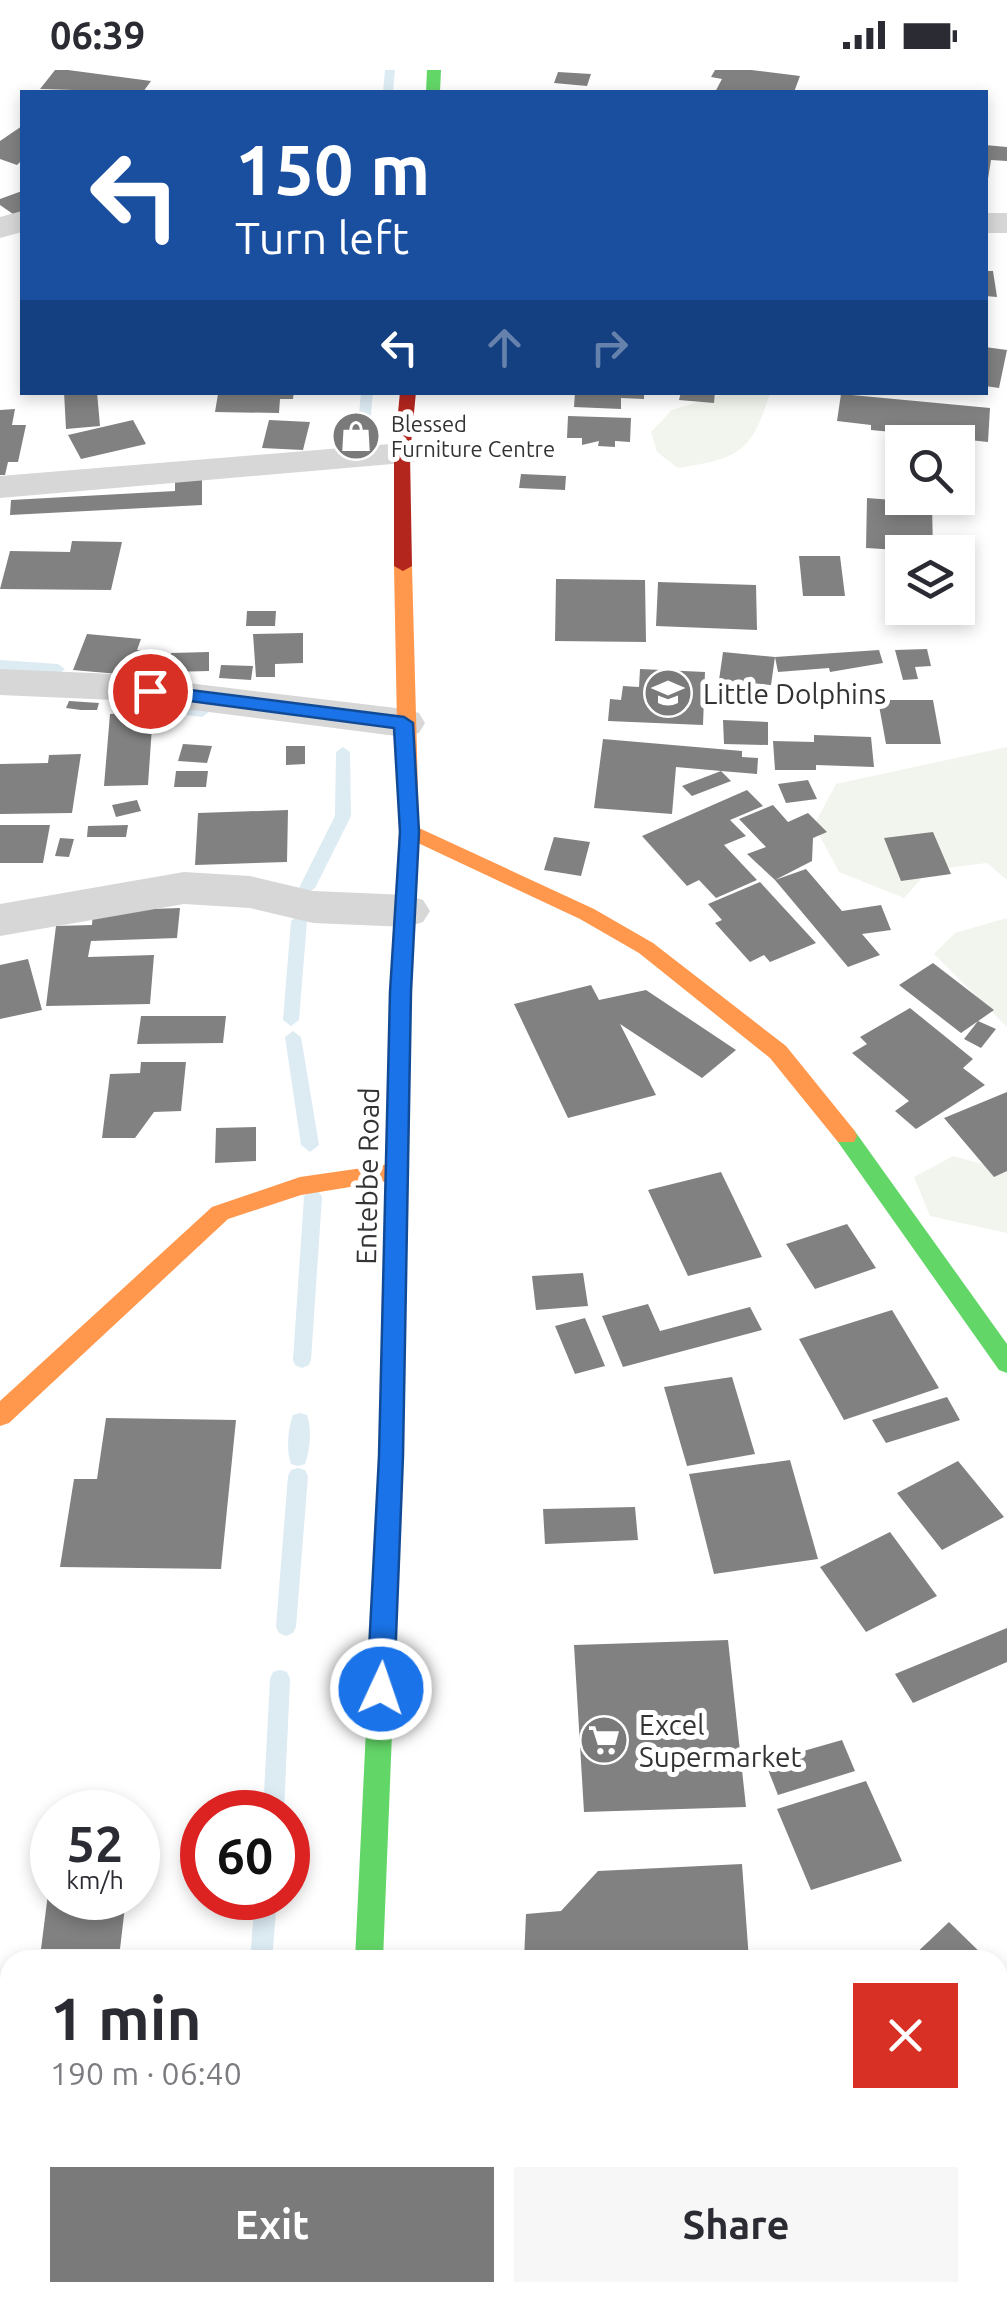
<!DOCTYPE html>
<html lang="en">
<head>
<meta charset="utf-8">
<style>
  :root { --surface:#fff; --page:#f7f7f7; --text:#2b2b33; --muted:#7c7c81; --accent:#7a7a7a }
  body { margin:0; font-family:Ubuntu,sans-serif; background:var(--page); color:var(--text); height:100vh; display:flex; flex-direction:column; font-size:38px; white-space:nowrap }
  * { box-sizing:border-box; margin:0 }
  p { font-size:32px; color:var(--muted) }
  .icon { flex:none; width:55px; height:55px; fill:none; stroke:currentColor; stroke-width:2; stroke-linecap:round; stroke-linejoin:round }
  .map { position:relative; flex:1; overflow:hidden }
  .panel { position:absolute; left:0px; top:1880px; width:1008px; height:352px; display:flex; flex-direction:column; background:var(--surface); border-radius:30px 30px 0 0; box-shadow:0 5px 15px #0003 }
  .panel>* { flex:none }
  .banner { position:absolute; left:20px; top:20px; width:968px; height:305px; border-radius:0px; box-shadow:0 5px 15px #0003; background:#1a4fa0; color:#fff; overflow:hidden }
  .controls { position:absolute; left:885px; top:355px; display:grid; gap:20px }
  .controls a { display:grid; place-items:center; width:90px; height:90px; border-radius:0px; background:var(--surface); box-shadow:0 5px 15px #0003; font-size:50px }
  .speed { position:absolute; left:30px; top:1720px; display:flex; gap:20px; font-size:50px; font-weight:700; text-align:center }
  .speed>* { display:grid; place-content:center; width:130px; height:130px; border-radius:50%; background:var(--surface); box-shadow:0 5px 15px #0003; line-height:1 }
  .speed small { font-size:25px; font-weight:400 }
  .speed .limit { border:15px solid #d22; background:#fff; color:#111 }
  .pin { position:absolute; display:grid; place-items:center; width:85px; height:85px; color:#fff; margin:-42px; border:5px solid #fff; border-radius:50%; box-shadow:0 2px 10px #0007 }
  .me { position:absolute; width:110px; margin:-55px; rotate:3deg; stroke-linejoin:round; filter:drop-shadow(0 0 8px #0008) }
  .turn { display:flex; align-items:center; gap:35px; height:210px; padding:0 50px; font-size:45px }
  .turn .icon { width:130px; height:130px; stroke-width:2.5 }
  .turn b { display:block; font-size:70px; line-height:85px }
  .lanes { display:flex; align-items:center; height:95px; padding:0 50px; background:#0003; justify-content:center; gap:50px; direction:ltr }
  .lanes .off { opacity:.35 }
  .round { display:grid; place-items:center; flex:none; width:105px; height:105px; border-radius:0px; background:var(--page) }
  .headline { display:flex; align-items:center; justify-content:space-between; height:170px; padding:0 50px }
  h1 { font-size:60px; font-weight:700; line-height:75px }
  .primary-button { display:flex; gap:20px; margin-top:auto; padding:20px 50px }
  .primary-button a { flex:1; height:115px; border-radius:0px; background:var(--accent); color:#fff; font-size:40px; font-weight:700; line-height:115px; text-align:center }
  .primary-button a+a { background:var(--page); color:var(--text) }
  .status { display:flex; justify-content:space-between; align-items:center; height:70px; padding:0 50px; background:var(--surface); direction:ltr }
  .status svg { height:28px; fill:currentColor }
  .map>svg:first-child { display:block }
  .green { fill:#f1f5ed }
  .lines { fill:none; stroke-linecap:round; stroke-linejoin:round }
  .stream { fill:#ddebf3; fill-rule:evenodd }
  .building { fill:#818181 }
  .street { fill:#d7d7d7; fill-rule:evenodd }
  .fast { fill:#63d668; fill-rule:evenodd }
  .slow { fill:#ff974d; fill-rule:evenodd }
  .jam { fill:#b3261e; fill-rule:evenodd }
  .route { fill:#1a73e8; stroke:#114b97; stroke-width:2.5 }
  .labels { text-anchor:middle; dominant-baseline:central; stroke-width:10; stroke-linejoin:round; paint-order:stroke }
  .far-poi-label { font-size:22px; fill:#333; stroke:#fff; text-anchor:start }
  .poi-label { font-size:28px; fill:#333; stroke:#fff; text-anchor:start }
  .street-label { font-size:28px; fill:#333; stroke:#fff }
</style>
</head>
<body>
<div class="status"><b>06:39</b><svg viewBox="0 0 49 12"><path d="M0 12V9h3v3zM5 12V6h3v6zM10 12V3h3v9zM15 12V0h3v12zM26 1h20v11H26zM47 4h2v5h-2z"/></svg></div>
<div class="map">
<svg width="1007" height="2231" viewBox="0 0 1007 2231">
  <rect width="100%" height="100%" fill="#fff"/>
  <path class="green" d="M729 323H770C751 383 740 388 678 398L657 382 651 362 672 340Z
    M1007 677V810L987 793 929 800 904 828 839 802 814 755 836 714Z
    M1007 848V957L934 884 955 863Z
    M953 1086 1007 1101V1163L930 1146 914 1107Z"/>
  <g class="lines">
    <path class="stream" d="M385 0H395L393 22H383Z
      M361 322H373L368 377 362 381 356 377Z
      M0 590 58 594 65 599 58 604 0 600Z
      M142 631 202 637 209 642 202 647 137 639V633Z
      M343 677 350 682 351 746 315 818 307 823 299 818 335 746 336 682Z
      M299 845 307 851 299 950 291 956 283 950 291 851Z
      M293 961 301 967 319 1075 310 1082 301 1075 285 967Z
      M313 1120 319 1122 322 1127 311 1290 309 1295 302 1298 295 1295 293 1290 304 1127 307 1122Z
      M300 1343 307 1345C312 1358 310 1381 305 1394L298 1396 291 1394C286 1381 288 1358 293 1345Z
      M298 1398 305 1400 308 1406 296 1557 293 1563 286 1566 279 1563 276 1557 288 1406 291 1400Z
      M280 1600 287 1602 290 1609 284 1742H263L270 1609 273 1602Z
      M255 1828H277L272 1890H250Z
      M221 2222H245L244 2231H220Z"/>
  </g>
  <path class="building" d="M55 0H68L151 11 143 22 40 19Z
    M715 0H751L800 6 794 22H715L722 9 711 7Z
    M558 2 591 4 587 16 554 13Z
    M22 56V90L17 95 0 89V71Z
    M985 75 1007 77V91L991 90 987 115Z
    M22 121V144H13L0 135V129Z
    M985 201H993L997 227 985 226Z
    M985 277 1007 280 999 318 985 316Z
    M64 322H97L100 356 66 359Z
    M252 322H294L293 329H280L279 343 215 342 218 324Z
    M575 322H644V329L621 328V339L574 337Z
    M681 322H715L714 333 679 330Z
    M841 324 990 338 988 372 941 367 942 361 924 359 923 365 871 360V355L837 351Z
    M15 339 12 355H26L18 392H8L5 405H0V340Z
    M568 346 631 348 630 372 615 371V377L598 376 599 371 582 375V368H567Z
    M133 350 146 374 81 389 68 365Z
    M269 350 310 352 303 380 262 378Z
    M202 404V435L10 445 11 430 175 421V406Z
    M521 404 566 406 565 420 519 418Z
    M867 428 932 433 933 482 866 478Z
    M72 471 122 472 111 520 0 519 10 481 70 482Z
    M799 486H840L845 526H803Z
    M556 509 645 510 646 572 555 571Z
    M658 512 756 515 757 560 656 556Z
    M247 541H276L275 556H246Z
    M303 563V593L275 594V607H256L253 564Z
    M87 564 141 569 137 580 157 582 152 596 133 595 130 605 73 600Z
    M927 579 931 596 915 597 918 609 903 610 895 580Z
    M879 580 883 593 830 602 829 598 778 602 775 587Z
    M209 582V601L169 602 171 583Z
    M723 582 775 587 771 615 719 610Z
    M221 595 253 596 251 610 219 608Z
    M640 599 705 602 703 655 608 651 610 629 621 630 623 616 639 617Z
    M878 630H933L941 674H886Z
    M69 631 99 633 97 640H81L66 638Z
    M153 642 148 715 104 716 110 644Z
    M723 650 768 652V675L724 674Z
    M814 665 871 667 874 697 816 695V700H775L773 671 814 672Z
    M603 669 742 681V687L758 688 757 704 721 701 731 711 692 726 682 716 721 701 676 697 672 744 594 738Z
    M183 674 212 676 207 693 178 691Z
    M286 676H305V694L286 695Z
    M81 684 72 743 0 744V694L48 693 49 685Z
    M176 701H208L206 717H174Z
    M808 710 817 729 786 733 778 714Z
    M747 720 763 736 730 750 746 766 724 775 757 810 716 828 699 810 687 816 642 766Z
    M137 730 141 741 116 747 112 735Z
    M773 735 788 752 808 743 827 762 813 768 812 791 775 810 747 784 766 777 739 749Z
    M288 740 287 792 195 795 198 743Z
    M0 755H50L43 793H0Z
    M128 755 126 767H87L88 756Z
    M933 762 951 804 901 811 884 768Z
    M554 767 590 772 581 806 544 800Z
    M60 768 74 769 69 787 55 786Z
    M806 799 842 841 881 835 891 860 862 864 880 885 848 897 775 810Z
    M760 812 816 873 770 892 764 885 750 892 715 853 722 850 708 834Z
    M180 838 177 868 91 871 88 887 154 885 150 934 46 936 56 856 92 855 93 841Z
    M28 889 42 940 0 949V895Z
    M933 893 994 940 961 963 899 915Z
    M591 915 599 930 646 920 736 980 702 1008 620 954 656 1025 568 1048 514 934Z
    M910 938 973 989 963 998 985 1015 916 1059 895 1041 909 1031 852 983 867 974 860 967Z
    M141 946H226L223 973 137 974Z
    M978 951 996 959 981 978 964 969Z
    M141 992H186L181 1041 154 1042 135 1068H102L110 1004 140 1003Z
    M1007 1022V1101L994 1107 944 1048Z
    M256 1057V1091L215 1093 216 1058Z
    M721 1102 762 1187 688 1206 648 1120Z
    M847 1154 876 1198 815 1219 786 1174Z
    M583 1203 588 1236 536 1240 532 1206Z
    M648 1234 660 1261 750 1237 762 1260 623 1297 602 1246Z
    M892 1240 939 1318 844 1350 799 1269Z
    M585 1248 605 1296 575 1304 555 1256Z
    M732 1307 755 1384 687 1396 664 1317Z
    M947 1327 960 1350 886 1373 872 1350Z
    M106 1348 236 1350 221 1499 60 1497 74 1409H97Z
    M790 1390 818 1489 714 1504 689 1404Z
    M958 1391 1004 1447 942 1480 897 1423Z
    M635 1437 638 1470 545 1474 543 1439Z
    M890 1462 937 1526 866 1562 820 1497Z
    M1007 1558V1592L913 1633 895 1604Z
    M728 1570 746 1737 584 1742 574 1575Z
    M842 1670 855 1701 778 1725 765 1692Z
    M866 1711 902 1791 811 1820 777 1739Z
    M742 1794 749 1890H524L526 1844 561 1841 598 1801Z
    M50 1808 52 1828H126L120 1879H41Z
    M949 1852 988 1890H958L953 1884 947 1890H909Z
    M998 2161 1007 2165V2231H971L974 2222H998Z"/>
  <g class="lines">
    <path class="street" d="M22 141V162L0 168V147Z
      M985 143H1007V163H985Z
      M402 373 415 376 421 384 415 392 0 428V406Z
      M0 599 114 604 404 639 419 643 425 653 419 663 404 667 114 630 0 625Z
      M184 802 250 806 313 821 407 825 423 830 430 841 423 852 407 857 313 853 250 838 184 834 0 866V834Z
      M998 1979 1007 1982V2048L998 2045Z"/>
    <path class="fast" d="M427 0H441L440 22H426Z
      M401 909 411 917 403 1386 383 1890H355L379 1386 391 917Z
      M846 1058 854 1060 1007 1274V1303L999 1300 838 1072 835 1066Z
      M340 2222H372L371 2231H339Z"/>
    <path class="slow" d="M403 491 412 496 419 758 594 839 653 873 786 976 854 1060 857 1066 854 1072H838L770 988 639 883 580 849 418 773 411 917 408 922H394L391 917 399 761 394 496Z
      M397 1093 405 1096 408 1102 405 1108 301 1125 228 1149 9 1353 0 1356V1331L212 1137 300 1107Z"/>
    <path class="jam" d="M400 322H416L410 384 412 496 403 501 394 496V384Z"/>
  </g>
  <path class="route" d="M150 615 404 647 413 653 419 762 411 922 403 1386 394 1619 390 1627 381 1631 371 1627 367 1619 379 1386 390 922 400 762 394 658 144 625V617Z"/>
  <defs>
    <g id="shop-disc" transform="scale(2.5)"><circle r="9.5" fill="#7a7a7a" stroke="#fff"/><path d="M-5-2.5h2.3a2.7 3.5 0 0 1 5.4 0H5L5.5 6h-11ZM-1.5-2.5h3a1.5 2.3 0 0 0-3 0Z" fill="#fff"/></g>
    <g id="school-disc" transform="scale(2.5)"><circle r="9.5" fill="#7a7a7a" stroke="#fff"/><path d="M0-5L7-2L0 1L-7-2ZM-4 1L0 2.5L4 1V4Q0 6-4 4Z" fill="#fff"/></g>
    <g id="supermarket-disc" transform="scale(2.5)"><circle r="9.5" fill="#7a7a7a" stroke="#fff"/><path d="M-6-5.5h2.5l.6 2H6L4.5 2H-2.5L-4.4-4H-6ZM-1.5 3.2a1.3 1.3 0 1 0 .1 0ZM3 3.2a1.3 1.3 0 1 0 .1 0Z" fill="#fff"/></g>
  </defs>
  <g fill-rule="evenodd">
    <use href="#shop-disc" x="356" y="366"/>
    <use href="#school-disc" x="668" y="623"/>
    <use href="#supermarket-disc" x="604" y="1670"/>
  </g>
  <g class="labels">
    <g class="far-poi-label">
      <text x="391" y="353">Blessed<tspan x="391" dy="25">Furniture Centre</tspan></text>
    </g>
    <g class="poi-label">
      <text x="703" y="623">Little Dolphins</text>
      <text x="639" y="1654">Excel<tspan x="639" dy="32">Supermarket</tspan></text>
    </g>
    <g class="street-label">
      <text transform="translate(367 1106) rotate(-89)">Entebbe Road</text>
    </g>
  </g>
</svg>
<div class="controls">
<a><svg class="icon" aria-label="search" viewBox="0 0 24 24"><circle cx="10" cy="10" r="6"/><path d="M15 15l6 6"/></svg></a>
<a><svg class="icon" aria-label="layers" viewBox="0 0 24 24"><path d="M12 4l9 5-9 5-9-5zM3 14l9 5 9-5"/></svg></a>
</div>
<div class="speed"><div>52<small>km/h</small></div><div class="limit">60</div></div>
<div class="pin" style="left:150px;top:621px;background:#d93025"><svg class="icon" aria-label="arrive" viewBox="0 0 24 24"><path d="M6 21V4h12l-3 4 3 4H6"/></svg></div>
<svg class="me" style="left:381px;top:1619px" viewBox="-20 -20 40 40"><circle r="17" fill="#1a73e8" stroke="#fff" stroke-width="3"/><path d="M0-11L8 9 0 5-8 9z" fill="#fff"/></svg>
<div class="banner">
<div class="turn"><svg class="icon" aria-label="left" viewBox="0 0 24 24"><path d="M17 20v-9H6M10 6l-5 5 5 5"/></svg><div><b>150 m</b>Turn left</div></div>
<div class="lanes"><svg class="icon" aria-label="left" viewBox="0 0 24 24"><path d="M17 20v-9H6M10 6l-5 5 5 5"/></svg><svg class="icon off" aria-label="ahead" viewBox="0 0 24 24"><path d="M12 20V5M6 11l6-6 6 6"/></svg><svg class="icon off" aria-label="right" viewBox="0 0 24 24"><path d="M7 20v-9h11M14 6l5 5-5 5"/></svg></div>
</div>
<section class="panel">
<div class="headline"><div><h1>1 min</h1><p>190 m · 06:40</p></div><a class="round" style="background:#d93025;color:#fff"><svg class="icon" aria-label="close" viewBox="0 0 24 24"><path d="M6 6l12 12M18 6L6 18"/></svg></a></div>
<div class="primary-button"><a>Exit</a><a>Share</a></div>
</section>
</div>
</body>
</html>
